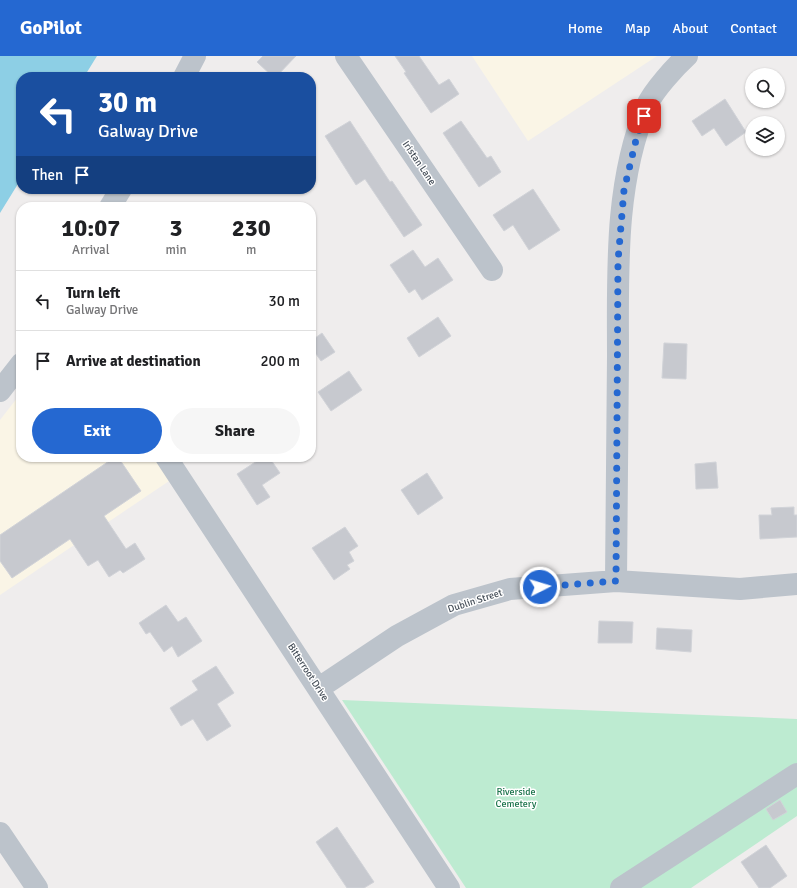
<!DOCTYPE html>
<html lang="en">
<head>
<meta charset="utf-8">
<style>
  :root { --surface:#fff; --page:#f6f6f6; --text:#202124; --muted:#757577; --line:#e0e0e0; --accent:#2568d1 }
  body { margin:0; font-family:Signika,sans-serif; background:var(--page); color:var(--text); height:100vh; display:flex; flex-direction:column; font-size:15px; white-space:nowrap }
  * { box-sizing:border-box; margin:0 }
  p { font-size:13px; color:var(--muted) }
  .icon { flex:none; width:22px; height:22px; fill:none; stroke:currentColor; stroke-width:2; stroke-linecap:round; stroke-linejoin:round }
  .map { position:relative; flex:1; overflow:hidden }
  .drawer { position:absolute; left:16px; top:146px; width:300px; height:260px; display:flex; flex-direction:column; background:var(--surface); border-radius:16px; box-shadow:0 1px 3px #0004 }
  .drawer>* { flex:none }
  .top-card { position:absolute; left:16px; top:16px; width:300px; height:122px; border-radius:16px; box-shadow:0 1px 3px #0004; background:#1a4fa0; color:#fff; overflow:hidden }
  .fabs { position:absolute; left:745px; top:12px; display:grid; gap:8px }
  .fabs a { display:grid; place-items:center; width:40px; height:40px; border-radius:50%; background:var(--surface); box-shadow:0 1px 3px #0004; font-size:20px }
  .pin { position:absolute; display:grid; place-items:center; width:34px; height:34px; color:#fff; margin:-17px; border-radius:8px; box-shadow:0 2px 6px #0006 }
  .me { position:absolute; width:44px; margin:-22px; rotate:85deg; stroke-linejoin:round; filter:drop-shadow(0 0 3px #0008) }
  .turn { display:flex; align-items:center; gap:14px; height:84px; padding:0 16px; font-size:18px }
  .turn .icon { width:52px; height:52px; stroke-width:2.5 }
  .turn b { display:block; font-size:28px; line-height:34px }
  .then { display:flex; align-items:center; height:38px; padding:0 16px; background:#0003; gap:8px; font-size:15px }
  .eta { display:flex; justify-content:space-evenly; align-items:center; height:68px; text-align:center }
  .eta b { font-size:24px; font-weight:700; line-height:28px }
  .button { display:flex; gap:8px; margin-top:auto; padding:8px 16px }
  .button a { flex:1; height:46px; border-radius:24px; background:var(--accent); color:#fff; font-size:16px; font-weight:700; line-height:46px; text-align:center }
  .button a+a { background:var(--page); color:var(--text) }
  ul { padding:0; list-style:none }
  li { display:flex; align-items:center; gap:12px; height:60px; padding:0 16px; border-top:1px solid var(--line) }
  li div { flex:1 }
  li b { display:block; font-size:15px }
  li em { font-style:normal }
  header { display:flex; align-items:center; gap:24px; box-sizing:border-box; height:56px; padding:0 20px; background:var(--accent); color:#fff }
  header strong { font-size:19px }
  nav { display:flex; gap:22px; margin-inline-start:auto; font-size:14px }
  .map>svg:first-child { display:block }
  .commercial { fill:#faf5e6 }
  .green { fill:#bdebd1 }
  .water { fill:#8dcfe5 }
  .building { fill:#c7c9cf; stroke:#d1d3d8 }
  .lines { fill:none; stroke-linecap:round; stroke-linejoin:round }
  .minor { stroke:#bcc3cb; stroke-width:22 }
  .route { stroke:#2568d1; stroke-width:7; stroke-dasharray:0 12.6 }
  .labels { text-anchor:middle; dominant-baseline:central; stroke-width:3; stroke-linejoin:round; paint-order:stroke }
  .street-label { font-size:10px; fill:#464f59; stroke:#fff }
  .park-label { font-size:10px; fill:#1c744c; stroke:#fff }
</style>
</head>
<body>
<header>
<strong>GoPilot</strong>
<nav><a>Home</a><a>Map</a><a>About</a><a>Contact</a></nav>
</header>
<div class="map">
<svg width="797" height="832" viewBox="0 0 797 832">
  <rect width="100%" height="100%" fill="#efeded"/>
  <path class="commercial" d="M472 0H657L528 85Z
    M21 337V401H166L178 419 0 539V364Z"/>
  <path class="green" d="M342 644 797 663V760L691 832H466Z"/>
  <path class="water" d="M0 0H97L84 21H21V123L0 157Z"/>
  <path class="building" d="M263 0H296L276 21H273L257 6Z
    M395 0H419L439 29 449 23 459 38 431 57 404 17 406 16Z
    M725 43 746 76 726 90 714 72 702 80 692 65Z
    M350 65 390 126 392 125 422 169 404 181 365 123 356 129 325 80Z
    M461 65 487 102 491 100 501 116 479 131 443 77Z
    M533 133 560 174 529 194 513 169 504 175 493 159Z
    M413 194 425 211 438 202 453 224 422 244 415 233 409 237 390 209Z
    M438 261 451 280 419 301 407 282Z
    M322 277 335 296 321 305 311 291V285Z
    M664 287 687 288 686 323 662 322Z
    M349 315 362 334 331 355 318 336Z
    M115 401H118L141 435 104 460 126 493 135 487 145 503 123 517 120 514 109 521 98 504 88 510 70 483 12 522 0 505V479Z
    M263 401H269L280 417 262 429 270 441 257 449 237 418Z
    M716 406 718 432 696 433 695 408Z
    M427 417 443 442 418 459 401 434Z
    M794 451V459H797V481L760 483 759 459H772L771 452Z
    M345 471 358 490 349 496 354 505 347 509 350 513 334 524 312 492Z
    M166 549 178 566 186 561 202 585 178 601 172 590 164 596 150 576 146 578 139 567Z
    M599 565 633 566 632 587H598Z
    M657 572 692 574 691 596 656 593Z
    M216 610 234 637 217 648 231 670 207 685 193 663 181 670 170 652 198 634 192 625Z
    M780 744 787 756 773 764 766 753Z
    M337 771 374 826 364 832H347L316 786Z
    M766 789 787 820 770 832H759L741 806Z"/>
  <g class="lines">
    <path class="minor" d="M346 0 492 214
      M184 21 195 0
      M110 151 121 133
      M0 335 21 308
      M166 401 449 832
      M616 525C617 450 617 375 618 300 618 217 614 127 647 49 654 34 675 11 687 0
      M319 632 397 580 454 549 510 533 616 525 740 533 797 528
      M0 777 37 832
      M621 832 797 718"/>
  </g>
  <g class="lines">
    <path class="route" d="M540 531 616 525 618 205 624 134 636 84 644 60"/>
  </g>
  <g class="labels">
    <g class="street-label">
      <text transform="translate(419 107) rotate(56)">Iristan Lane</text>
      <text transform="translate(475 545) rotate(-18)">Dublin Street</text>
      <text transform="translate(308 616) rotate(57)">Bitterroot Drive</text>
    </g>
    <g class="park-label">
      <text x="516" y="736">Riverside<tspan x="516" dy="12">Cemetery</tspan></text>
    </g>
  </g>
</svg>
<div class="fabs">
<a><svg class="icon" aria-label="search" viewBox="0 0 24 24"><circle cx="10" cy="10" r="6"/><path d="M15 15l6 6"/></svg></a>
<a><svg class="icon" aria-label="layers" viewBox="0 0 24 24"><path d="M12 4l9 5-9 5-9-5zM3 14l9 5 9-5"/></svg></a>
</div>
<div class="pin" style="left:644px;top:60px;background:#d93025"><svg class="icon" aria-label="arrive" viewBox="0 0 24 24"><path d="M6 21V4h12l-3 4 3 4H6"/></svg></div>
<svg class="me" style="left:540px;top:531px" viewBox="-20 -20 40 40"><circle r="17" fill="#2568d1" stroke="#fff" stroke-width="3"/><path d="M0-11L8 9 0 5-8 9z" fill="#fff"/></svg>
<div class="top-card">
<div class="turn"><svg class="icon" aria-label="left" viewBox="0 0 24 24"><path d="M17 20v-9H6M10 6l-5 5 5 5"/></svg><div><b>30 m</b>Galway Drive</div></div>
<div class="then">Then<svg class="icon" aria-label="arrive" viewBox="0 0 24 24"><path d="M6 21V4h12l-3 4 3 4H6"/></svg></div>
</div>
<section class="drawer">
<div class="eta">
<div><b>10:07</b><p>Arrival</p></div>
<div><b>3</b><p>min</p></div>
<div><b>230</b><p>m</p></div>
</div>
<ul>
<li><svg class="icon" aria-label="left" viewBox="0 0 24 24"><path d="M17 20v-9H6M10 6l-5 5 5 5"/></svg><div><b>Turn left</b><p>Galway Drive</p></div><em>30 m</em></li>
<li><svg class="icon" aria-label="arrive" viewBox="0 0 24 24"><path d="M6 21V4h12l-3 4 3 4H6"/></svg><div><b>Arrive at destination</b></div><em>200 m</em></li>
</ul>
<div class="button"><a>Exit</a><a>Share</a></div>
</section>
</div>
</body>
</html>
